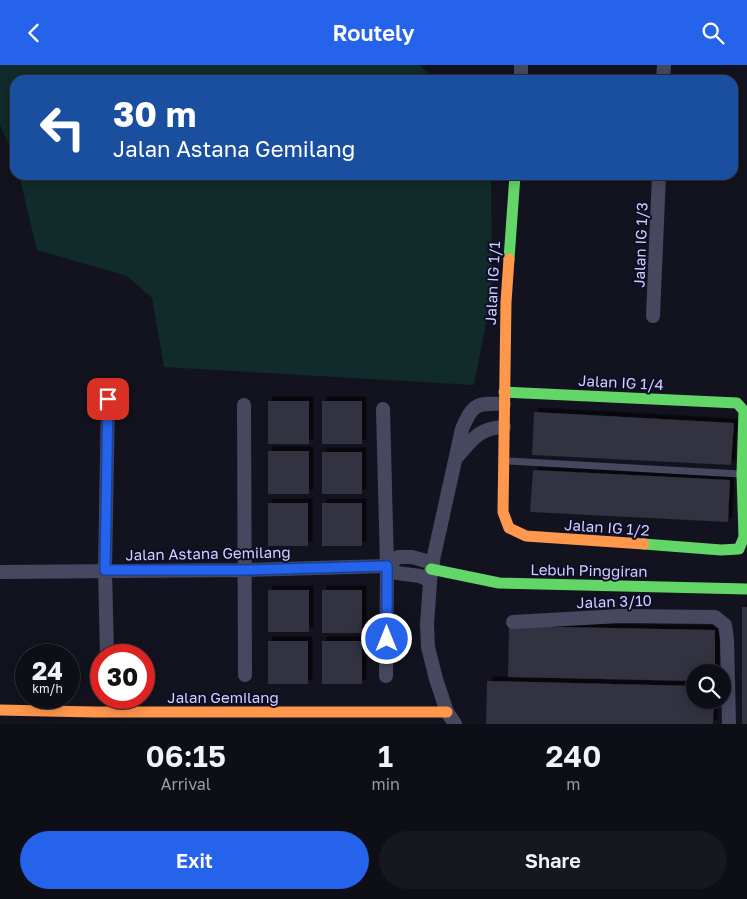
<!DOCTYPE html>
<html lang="en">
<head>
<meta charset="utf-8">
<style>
  :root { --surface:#0e0e17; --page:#171720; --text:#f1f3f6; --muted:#9b9ca1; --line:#2e2e36; --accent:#2563eb }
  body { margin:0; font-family:"Golos Text",sans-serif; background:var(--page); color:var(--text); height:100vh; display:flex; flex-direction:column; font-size:19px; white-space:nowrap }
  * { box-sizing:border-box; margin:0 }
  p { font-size:16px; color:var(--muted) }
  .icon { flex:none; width:28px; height:28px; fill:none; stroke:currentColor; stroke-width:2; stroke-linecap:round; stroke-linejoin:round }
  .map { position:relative; height:659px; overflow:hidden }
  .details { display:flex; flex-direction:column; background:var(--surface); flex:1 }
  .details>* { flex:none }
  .top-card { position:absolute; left:10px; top:10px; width:728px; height:105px; border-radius:15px; box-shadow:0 2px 12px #0003,0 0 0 1px var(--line); background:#1a4fa0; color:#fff; overflow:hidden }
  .tools { position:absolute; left:686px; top:599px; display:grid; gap:10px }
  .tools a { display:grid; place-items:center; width:45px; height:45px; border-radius:50%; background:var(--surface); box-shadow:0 2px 12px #0003,0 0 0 1px var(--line); font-size:25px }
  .speed { position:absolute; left:15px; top:579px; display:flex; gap:10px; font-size:25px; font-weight:700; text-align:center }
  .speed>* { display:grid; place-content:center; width:65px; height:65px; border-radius:50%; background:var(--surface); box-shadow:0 2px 12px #0003,0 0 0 1px var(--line); line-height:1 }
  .speed small { font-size:12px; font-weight:400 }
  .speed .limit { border:8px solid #d22; background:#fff; color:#111 }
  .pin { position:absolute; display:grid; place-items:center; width:42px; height:42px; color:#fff; margin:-21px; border-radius:10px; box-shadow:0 2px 8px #0006 }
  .me { position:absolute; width:55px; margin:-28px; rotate:0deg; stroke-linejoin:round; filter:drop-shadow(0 0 4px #0008) }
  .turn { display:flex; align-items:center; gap:18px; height:105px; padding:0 20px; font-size:22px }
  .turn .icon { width:65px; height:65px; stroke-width:2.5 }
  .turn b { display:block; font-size:35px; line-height:42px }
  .eta { display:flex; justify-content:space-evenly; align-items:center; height:85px; text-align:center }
  .eta b { font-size:30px; font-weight:600; line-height:35px }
  .primary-button { display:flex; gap:10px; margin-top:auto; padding:10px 20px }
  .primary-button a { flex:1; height:58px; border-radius:30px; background:var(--accent); color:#fff; font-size:20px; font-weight:600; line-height:58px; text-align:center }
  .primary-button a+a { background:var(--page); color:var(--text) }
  header { display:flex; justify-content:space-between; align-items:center; height:65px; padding:0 20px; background:var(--accent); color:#fff; font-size:22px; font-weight:600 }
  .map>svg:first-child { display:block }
  .green { fill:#102b29 }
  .building { fill:#313041; filter:url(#shadow) }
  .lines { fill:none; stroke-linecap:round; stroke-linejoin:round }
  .lane { stroke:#464860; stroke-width:7 }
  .street { stroke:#464860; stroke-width:14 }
  .fast { stroke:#63d668; stroke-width:11 }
  .slow { stroke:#ff974d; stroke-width:11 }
  .route-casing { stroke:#184099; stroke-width:12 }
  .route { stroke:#2563eb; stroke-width:9 }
  .labels { text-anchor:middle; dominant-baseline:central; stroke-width:4; stroke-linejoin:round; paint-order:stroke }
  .street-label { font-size:15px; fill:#d1d0ff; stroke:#0e0d25 }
</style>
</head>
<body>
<header><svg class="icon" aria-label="back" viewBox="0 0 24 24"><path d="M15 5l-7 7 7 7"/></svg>Routely<svg class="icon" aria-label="search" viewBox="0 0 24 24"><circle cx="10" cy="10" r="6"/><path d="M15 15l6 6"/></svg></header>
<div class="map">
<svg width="747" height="659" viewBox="0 0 747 659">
  <defs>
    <filter id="shadow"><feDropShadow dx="4.5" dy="-4.5" stdDeviation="0" flood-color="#0009"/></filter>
  </defs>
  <rect width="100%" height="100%" fill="#13131f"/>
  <path class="green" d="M0 0H420L433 15H15V94L0 60Z
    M19 110H491L492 228 474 320 164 302 152 233 127 211 37 185Z"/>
  <path class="building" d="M268 336H309V379H268Z
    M322 336H362V379H322Z
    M534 347 734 358 731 400 532 390Z
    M268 386H309V429H268Z
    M322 387H362V429H322Z
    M533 405 730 415 728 457 530 447Z
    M268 438H308V481H268Z
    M322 438H362V481H322Z
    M268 525H309V567H268Z
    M322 525H362V568H322Z
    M742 542H747V659H742Z
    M509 561 715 565V608H695V616L508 612Z
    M268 576H308V619H268Z
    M322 576H362V619H322Z
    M487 616 695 621V635H714L713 659H486Z"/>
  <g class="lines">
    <path class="lane" d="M506 396 740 409"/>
    <path class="street" d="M521 15V0
      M663 15 664 0
      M653 251 659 110
      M244 340 245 610
      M383 344 387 501 386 611
      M458 391C473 373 480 363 504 362
      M387 501 397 508 420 511 430 516
      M0 507 245 505 387 501 398 492H412L433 498
      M513 557 620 551 715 552 725 560 727 574 729 659
      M107 590 105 505 108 334
      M455 659 447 647 436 614 428 582 427 559 431 504 462 364C473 338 477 338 504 339"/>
    <path class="fast" d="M509 194 515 110
      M504 327 737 338 744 346 742 409 744 472 739 484 721 485 644 479
      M431 504 499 518 747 524"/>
    <path class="slow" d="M509 194 506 237 503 447 509 463 526 471 644 479
      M0 645 94 647H447"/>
  </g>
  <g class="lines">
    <g class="route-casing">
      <path id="route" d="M108 334 105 505H244L387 501V574"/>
    </g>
    <use href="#route" class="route"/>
  </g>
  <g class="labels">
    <g class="street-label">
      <text transform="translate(640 180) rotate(-88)">Jalan IG 1/3</text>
      <text transform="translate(492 218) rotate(-87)">Jalan IG 1/1</text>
      <text transform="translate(621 317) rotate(3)">Jalan IG 1/4</text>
      <text transform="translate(607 462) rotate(4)">Jalan IG 1/2</text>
      <text transform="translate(208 488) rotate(-1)">Jalan Astana Gemilang</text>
      <text transform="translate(589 505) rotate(1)">Lebuh Pinggiran</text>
      <text transform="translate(614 536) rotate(-2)">Jalan 3/10</text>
      <text x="223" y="632">Jalan Gemilang</text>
    </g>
  </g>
</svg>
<div class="tools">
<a><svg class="icon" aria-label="search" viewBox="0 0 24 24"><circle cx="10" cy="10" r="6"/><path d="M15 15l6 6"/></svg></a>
</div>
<div class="speed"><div>24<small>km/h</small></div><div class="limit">30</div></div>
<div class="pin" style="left:108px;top:334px;background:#d93025"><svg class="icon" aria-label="arrive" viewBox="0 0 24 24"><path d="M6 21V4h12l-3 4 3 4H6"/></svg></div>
<svg class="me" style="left:387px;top:574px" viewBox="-20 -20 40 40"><circle r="17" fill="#2563eb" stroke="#fff" stroke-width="3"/><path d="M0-11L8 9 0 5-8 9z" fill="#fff"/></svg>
<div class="top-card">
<div class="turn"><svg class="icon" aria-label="left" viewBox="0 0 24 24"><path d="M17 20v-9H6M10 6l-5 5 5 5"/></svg><div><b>30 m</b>Jalan Astana Gemilang</div></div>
</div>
</div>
<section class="details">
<div class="eta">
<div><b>06:15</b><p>Arrival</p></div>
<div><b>1</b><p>min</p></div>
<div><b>240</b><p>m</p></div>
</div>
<div class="primary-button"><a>Exit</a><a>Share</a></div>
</section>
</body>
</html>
